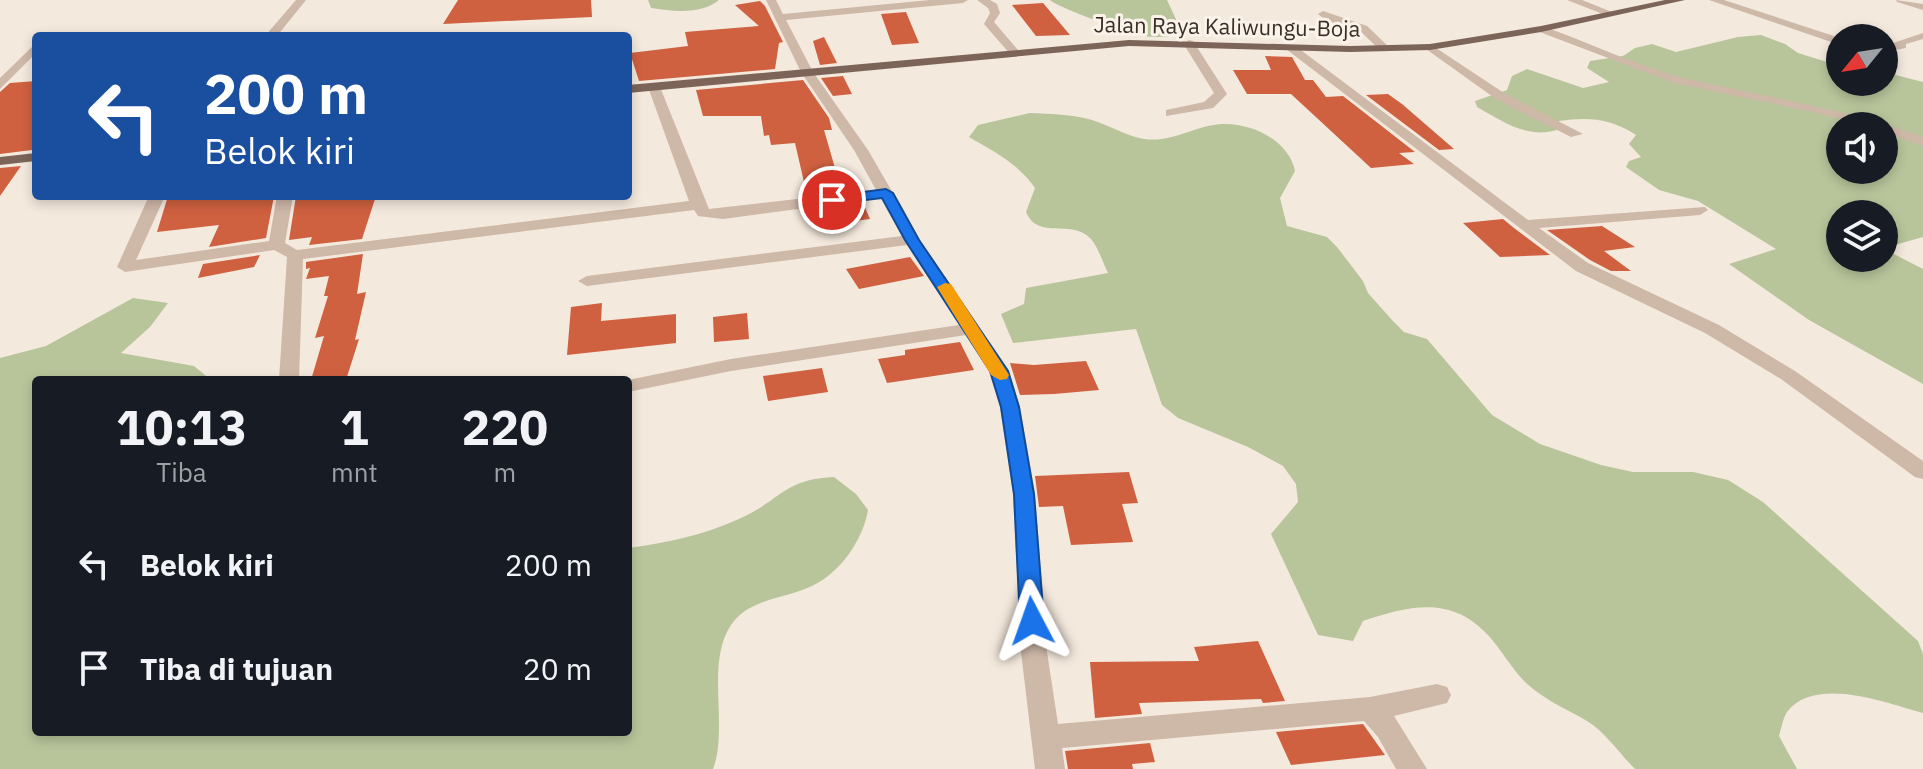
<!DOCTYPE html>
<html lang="id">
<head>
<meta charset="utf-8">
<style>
  :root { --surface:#171b24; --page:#20242c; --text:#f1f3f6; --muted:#9ea1a6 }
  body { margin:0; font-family:"IBM Plex Sans",sans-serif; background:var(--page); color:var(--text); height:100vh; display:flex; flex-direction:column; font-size:30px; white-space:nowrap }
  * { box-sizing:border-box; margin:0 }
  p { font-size:26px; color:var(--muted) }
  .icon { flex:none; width:44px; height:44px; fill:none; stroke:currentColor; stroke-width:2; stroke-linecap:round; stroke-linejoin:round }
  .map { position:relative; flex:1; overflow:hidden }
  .details { position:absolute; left:32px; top:376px; width:600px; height:360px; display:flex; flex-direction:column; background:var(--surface); border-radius:8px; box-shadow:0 4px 12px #0003 }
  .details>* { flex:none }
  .top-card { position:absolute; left:32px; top:32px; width:600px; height:168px; border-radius:8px; box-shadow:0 4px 12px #0003; background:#1a4fa0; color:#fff; overflow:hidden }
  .needle { width:52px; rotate:240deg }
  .controls { position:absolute; left:1826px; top:24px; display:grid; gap:16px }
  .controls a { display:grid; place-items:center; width:72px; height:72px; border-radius:50%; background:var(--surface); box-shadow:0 4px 12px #0003; font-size:40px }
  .pin { position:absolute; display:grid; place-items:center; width:68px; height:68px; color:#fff; margin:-34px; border:4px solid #fff; border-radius:50%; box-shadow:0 2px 8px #0007 }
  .me { position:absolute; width:88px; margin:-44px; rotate:356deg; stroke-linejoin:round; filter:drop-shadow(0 0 6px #0008) }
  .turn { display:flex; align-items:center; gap:28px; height:168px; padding:0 40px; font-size:36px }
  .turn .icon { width:104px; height:104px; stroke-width:2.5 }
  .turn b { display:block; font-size:56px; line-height:68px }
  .eta { display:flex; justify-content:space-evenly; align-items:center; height:136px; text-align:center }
  .eta b { font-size:48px; font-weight:800; line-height:56px }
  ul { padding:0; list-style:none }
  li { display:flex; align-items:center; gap:24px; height:104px; padding:0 40px }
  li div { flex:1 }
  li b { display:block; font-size:30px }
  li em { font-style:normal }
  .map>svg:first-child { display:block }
  .green { fill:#b8c59b; fill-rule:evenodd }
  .building { fill:#cf6040 }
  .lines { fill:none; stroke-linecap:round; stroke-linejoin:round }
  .minor { fill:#ceb8a8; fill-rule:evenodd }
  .major { fill:#7d6458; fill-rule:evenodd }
  .route { fill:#1a73e8; stroke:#114b97; stroke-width:2 }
  .slow { fill:#f59e0b }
  .labels { text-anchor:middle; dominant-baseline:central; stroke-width:6; stroke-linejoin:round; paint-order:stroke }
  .far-street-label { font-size:22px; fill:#3a2e28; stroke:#fbf3ea }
</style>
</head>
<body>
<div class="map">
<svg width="1923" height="769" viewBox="0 0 1923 769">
  <rect width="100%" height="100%" fill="#f4e9dd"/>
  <path class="green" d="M648 0H718V1C699 15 672 11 651 8Z
    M1050 0H1167L1181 30C1173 38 1157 38 1145 36 1132 34 1056 7 1050 0Z
    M1761 35 1785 44 1798 53 1840 66V82H1884V72L1923 82V237L1884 248V214H1840V258H1884V249L1923 269V384L1809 320 1729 264 1776 249 1698 201 1659 190 1626 167 1629 161 1641 157 1629 144 1636 135C1610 118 1588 117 1559 121L1557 130C1527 139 1502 121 1477 107L1475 101 1507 90 1512 76 1527 69 1583 88 1609 82 1587 68 1590 61 1623 56 1635 48 1652 44 1676 52 1738 37ZM1840 126H1884V170H1840Z
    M1030 113C1051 114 1071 114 1092 120 1109 125 1126 136 1144 139 1173 143 1195 125 1223 124 1253 123 1289 141 1295 171L1280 198 1287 226 1327 237 1337 247 1363 281 1368 293 1392 320 1404 332 1427 339 1492 415 1540 444 1601 465 1633 472H1693L1728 480 1763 502 1918 641 1923 654V713C1887 703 1815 675 1787 712 1783 718 1781 729 1779 736L1797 769H1635C1620 754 1605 732 1587 721 1565 708 1544 700 1525 682 1511 668 1501 649 1487 634 1450 595 1408 606 1363 621L1353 641 1318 635 1271 534 1298 502 1296 484 1283 466 1248 447 1178 418 1162 405 1136 329 1013 343 1001 314 1024 304 1026 288 1108 273C1103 263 1098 247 1091 239 1072 218 1038 241 1026 212L1035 188C1019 164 993 151 969 137L978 125Z
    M133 298 168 303 150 327 121 353 194 366 211 380H36V732H628V548C667 543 704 535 741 518 781 500 784 479 834 477L856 494 868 510C863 540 840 573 812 586 786 599 749 598 731 625 705 664 729 727 713 769H0V358L46 346Z"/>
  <path class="building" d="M458 0H591L592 17 443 24Z
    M760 1 765 6 783 42 779 43 775 69 639 81 630 53 688 46 685 32 759 26 735 5Z
    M1043 3 1070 35 1036 36 1012 5Z
    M906 12 919 43 892 45 881 14Z
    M824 37 837 63 820 65 813 41Z
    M1265 56 1292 57 1305 80H1313L1326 97 1343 96 1415 152 1399 153 1414 164 1371 168 1291 94H1247L1233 70H1271Z
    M843 76 852 94 833 96 821 78Z
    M803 80 829 118 832 130H824L837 175 853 174 858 189 807 195 795 143 771 145 769 135 764 136 761 116H703L696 90Z
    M36 81V145L32 150 0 154V92L10 83Z
    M1388 94 1402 104 1454 149 1439 150 1366 95Z
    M21 166 0 196V168Z
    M168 196H274L266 238 209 247 219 225 157 232Z
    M296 196H376L362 239 309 245 312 237 289 240Z
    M863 203 870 219 815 226 811 210Z
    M1503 219 1514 228 1550 255 1500 257 1463 223Z
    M1602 226 1635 247 1604 251 1631 271H1611L1590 260 1547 230Z
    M363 254 357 294 366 292 355 340 359 339 346 380H311L324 336 315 338 328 296H324L329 276 306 279 310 268 306 269V262Z
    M260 255 254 267 198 278 203 264Z
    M910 257 924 276 859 289 846 269Z
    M602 303 601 321 676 314V343L567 355 571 307Z
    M747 313 749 339 714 342 713 317Z
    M960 342 974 370 887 383 878 359 905 355V350Z
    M1086 361 1099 390 1054 394 1020 395 1010 363 1034 365Z
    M822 368 828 392 768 401 763 376Z
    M1129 472 1138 503 1122 504 1133 542 1071 545 1063 506 1039 507 1035 476Z
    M1258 641 1285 701 1263 703 1261 699 1139 703 1142 714 1095 718 1090 662 1199 661 1194 647Z
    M1363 724 1385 755 1291 765 1276 732Z
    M1150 743 1155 762 1132 764 1133 769H1068L1065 751Z"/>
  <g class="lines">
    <path class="minor" d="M296 0H306L277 36H265Z
      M766 0H776L783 14 930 0H968L963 3 786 20 813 72 868 150 920 240 1009 371 1020 407 1035 494 1047 652 1058 724 1370 697 1437 684 1447 687 1451 695 1447 703 1394 716 1427 769H1396L1378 737 1364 721 1062 748 1065 769H1035L1021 652 1013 494 1000 407 989 371 966 335 731 371 628 392V380L731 359 959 325 907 245 587 286 578 281 587 276 902 236 881 198 723 219 698 216 694 210 303 259 299 380H279L287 257 274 250 125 272 117 267 149 196H165L136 260 269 241 277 196H293L285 243 297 250 689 201 648 87 654 83 660 87 709 209 876 190 854 150 801 72Z
      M977 0H990L997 4 1000 13 994 22 1018 50V54H1010L984 24 990 13 988 8Z
      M1567 0H1582L1617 14 1608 16Z
      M1709 0H1724L1840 38V45Z
      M1896 0 1923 4V10L1897 2Z
      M1323 11 1367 26 1391 49 1381 51 1359 30 1327 21 1318 14Z
      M1537 27H1545C1590 43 1637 66 1684 78 1764 97 1845 108 1923 137V146L1884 132V126H1866L1813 112 1674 83 1537 31Z
      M1923 33V39L1906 44V48L1884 52V46Z
      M1189 40 1193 41 1227 94 1213 108 1166 116V110L1204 102 1214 93 1183 43Z
      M36 43V53L0 89V78Z
      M1430 44 1504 93 1583 134 1571 137 1496 99 1426 49 1424 47Z
      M1286 45H1294L1528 220 1705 207 1708 210 1700 215 1539 228 1588 263 1719 325 1795 371 1923 461V479L1915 477 1781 379 1705 333 1576 271 1286 49Z"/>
    <path class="major" d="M1665 0H1685L1541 32 1430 50 1350 52 1129 46 628 93V85L1129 40 1350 46 1430 44 1541 26Z
      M36 153V161L0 165V157Z"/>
  </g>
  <path class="route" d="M886 189 893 193 919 240 1008 371 1019 407 1034 494 1044 621 1041 627 1032 630 1024 627 1020 621 1014 494 1001 407 990 371 905 240 882 198 832 204 825 200 832 196Z"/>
  <path class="slow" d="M945 283 951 284 1009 375 1007 379 1000 380 991 375 937 287Z"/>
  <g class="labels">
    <g class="far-street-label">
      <text transform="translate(1227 26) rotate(1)">Jalan Raya Kaliwungu-Boja</text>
    </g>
  </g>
</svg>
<div class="controls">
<a><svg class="needle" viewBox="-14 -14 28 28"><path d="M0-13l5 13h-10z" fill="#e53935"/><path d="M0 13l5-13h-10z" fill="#9ea1a6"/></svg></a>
<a><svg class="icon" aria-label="sound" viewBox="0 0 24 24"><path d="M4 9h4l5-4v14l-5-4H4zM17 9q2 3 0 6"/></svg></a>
<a><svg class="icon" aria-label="layers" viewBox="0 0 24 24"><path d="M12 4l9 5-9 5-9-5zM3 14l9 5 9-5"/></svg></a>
</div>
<div class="pin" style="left:832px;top:200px;background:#d93025"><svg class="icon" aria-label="arrive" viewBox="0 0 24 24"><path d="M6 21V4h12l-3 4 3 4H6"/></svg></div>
<svg class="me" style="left:1032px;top:621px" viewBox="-20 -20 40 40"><path d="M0-17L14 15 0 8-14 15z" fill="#1a73e8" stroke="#fff" stroke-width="4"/></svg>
<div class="top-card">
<div class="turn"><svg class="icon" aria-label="left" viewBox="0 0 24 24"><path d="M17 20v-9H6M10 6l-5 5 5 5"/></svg><div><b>200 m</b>Belok kiri</div></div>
</div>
<section class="details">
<div class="eta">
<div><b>10:13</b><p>Tiba</p></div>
<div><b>1</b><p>mnt</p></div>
<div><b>220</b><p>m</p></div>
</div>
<ul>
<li><svg class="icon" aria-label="left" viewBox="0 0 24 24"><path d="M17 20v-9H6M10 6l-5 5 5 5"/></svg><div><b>Belok kiri</b></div><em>200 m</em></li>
<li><svg class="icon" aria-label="arrive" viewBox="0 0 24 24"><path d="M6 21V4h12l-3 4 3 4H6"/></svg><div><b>Tiba di tujuan</b></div><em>20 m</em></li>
</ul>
</section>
</div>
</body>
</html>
